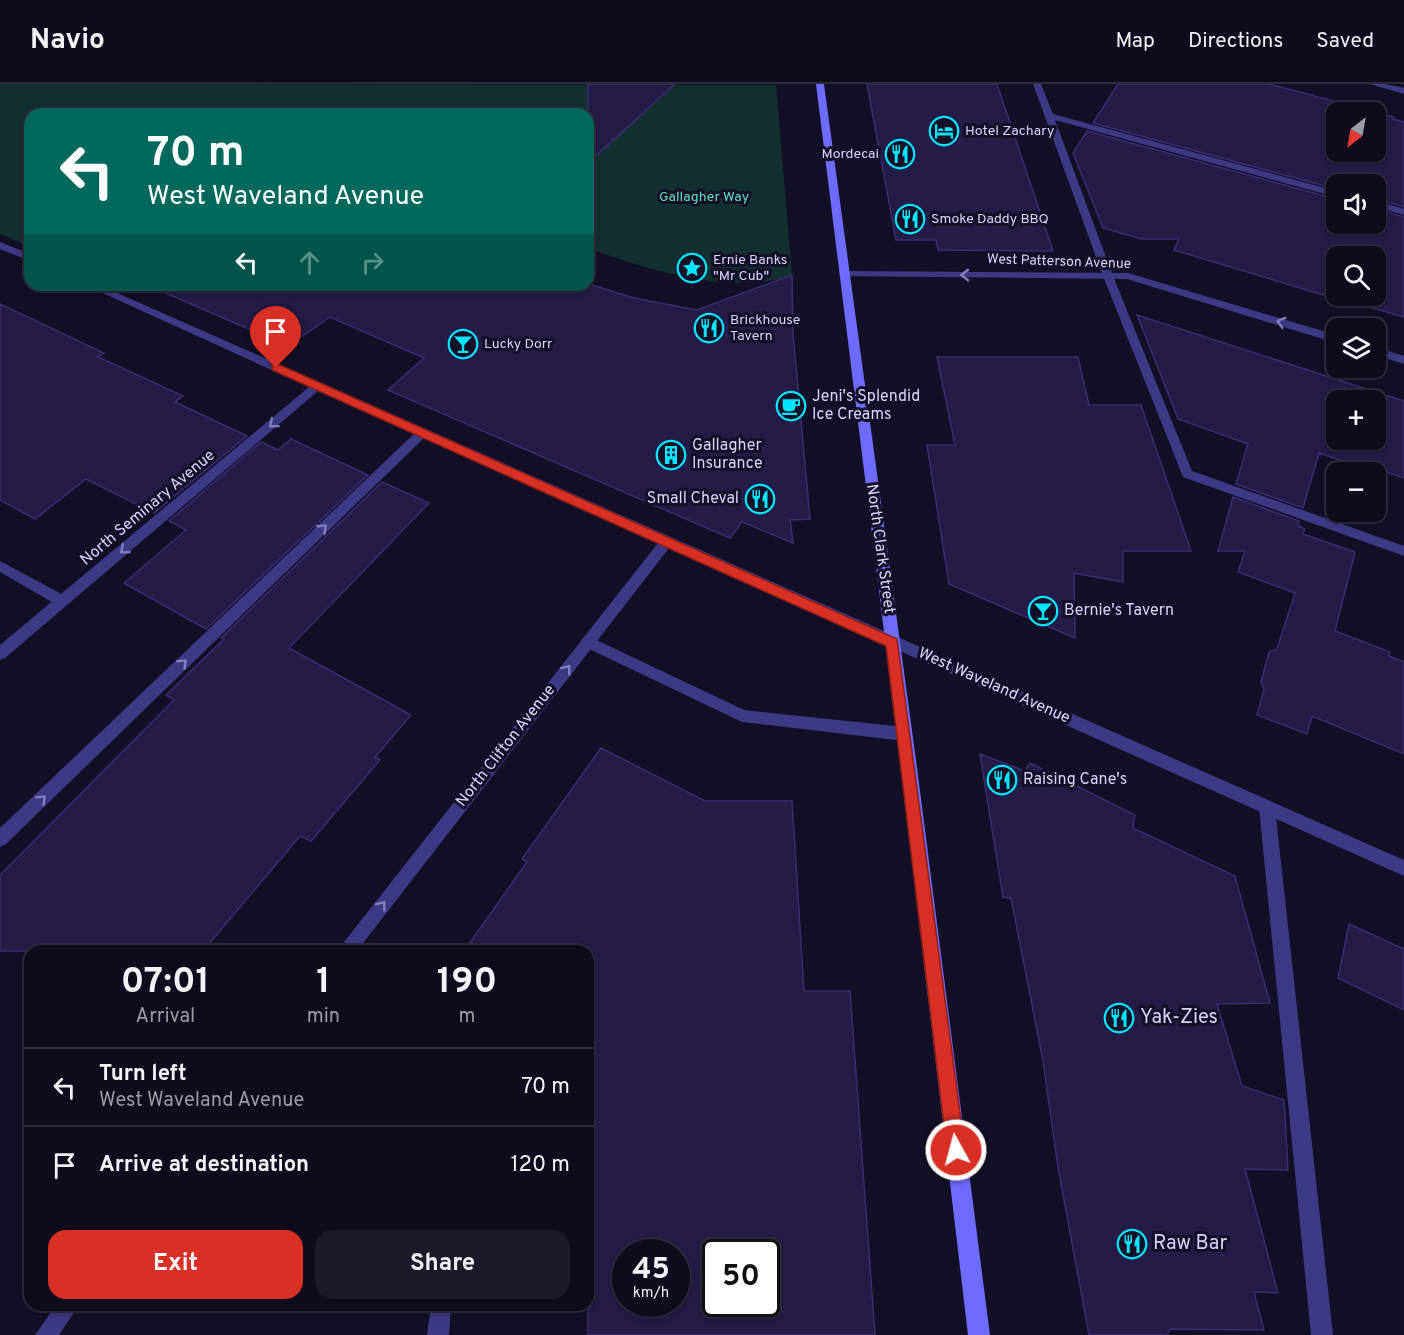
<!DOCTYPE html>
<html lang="en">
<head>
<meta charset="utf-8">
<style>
  :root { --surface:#0e0b1c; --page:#1c1929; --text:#f1f3f6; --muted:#9b9ba3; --line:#2e2b3b; --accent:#d93025 }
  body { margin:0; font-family:Overpass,sans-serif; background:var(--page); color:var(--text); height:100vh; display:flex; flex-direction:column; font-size:22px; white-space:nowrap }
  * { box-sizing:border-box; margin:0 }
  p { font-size:20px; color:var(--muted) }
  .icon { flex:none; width:33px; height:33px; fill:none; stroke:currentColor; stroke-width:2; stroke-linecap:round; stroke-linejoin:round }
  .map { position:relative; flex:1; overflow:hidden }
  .sheet { position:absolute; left:24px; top:861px; width:570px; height:366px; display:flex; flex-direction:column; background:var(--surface); border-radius:18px; box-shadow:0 3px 9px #0003,0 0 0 2px var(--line) }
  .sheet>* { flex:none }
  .banner { position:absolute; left:24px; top:24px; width:570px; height:183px; border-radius:18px; box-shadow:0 3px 9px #0003,0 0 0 2px var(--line); background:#00695c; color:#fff; overflow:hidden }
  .needle { width:39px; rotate:211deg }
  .controls { position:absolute; left:1326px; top:18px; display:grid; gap:12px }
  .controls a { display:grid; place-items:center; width:60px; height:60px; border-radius:12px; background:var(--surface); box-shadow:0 3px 9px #0003,0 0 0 2px var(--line); font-size:30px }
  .speed { position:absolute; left:612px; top:1155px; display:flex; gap:12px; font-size:30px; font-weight:700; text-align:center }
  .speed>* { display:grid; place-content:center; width:78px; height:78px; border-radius:50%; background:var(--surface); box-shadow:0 3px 9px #0003,0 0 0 2px var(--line); line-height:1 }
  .speed small { font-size:15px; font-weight:400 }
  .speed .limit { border:3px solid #111; border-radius:9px; background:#fff; color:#111 }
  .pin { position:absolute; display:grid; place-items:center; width:51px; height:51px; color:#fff; margin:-62px -26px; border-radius:50% 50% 50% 0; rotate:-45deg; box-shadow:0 0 6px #0007 }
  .pin .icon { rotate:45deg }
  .me { position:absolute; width:66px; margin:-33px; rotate:353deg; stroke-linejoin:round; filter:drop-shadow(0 0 4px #0008) }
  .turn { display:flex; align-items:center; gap:21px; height:126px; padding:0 24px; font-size:27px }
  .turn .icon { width:78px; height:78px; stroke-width:2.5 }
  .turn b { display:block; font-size:42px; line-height:51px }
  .lanes { display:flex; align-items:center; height:57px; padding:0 24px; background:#0003; justify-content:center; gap:30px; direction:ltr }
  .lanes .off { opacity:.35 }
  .eta { display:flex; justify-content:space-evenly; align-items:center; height:102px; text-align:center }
  .eta b { font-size:36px; font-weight:700; line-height:42px }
  .primary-button { display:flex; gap:12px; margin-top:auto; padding:12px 24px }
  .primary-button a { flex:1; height:69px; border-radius:18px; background:var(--accent); color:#fff; font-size:24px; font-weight:700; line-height:69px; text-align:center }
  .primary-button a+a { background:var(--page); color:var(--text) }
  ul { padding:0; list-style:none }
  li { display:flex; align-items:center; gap:18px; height:78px; padding:0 24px; border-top:2px solid var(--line) }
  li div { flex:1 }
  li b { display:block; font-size:22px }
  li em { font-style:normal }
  header { display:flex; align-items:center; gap:36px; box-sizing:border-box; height:84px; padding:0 30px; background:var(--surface); border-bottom:2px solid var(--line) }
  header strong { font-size:28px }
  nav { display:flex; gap:33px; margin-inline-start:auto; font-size:21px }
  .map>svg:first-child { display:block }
  .green { fill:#12302f }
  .building { fill:#241b47; stroke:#3b2d73; stroke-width:1.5; fill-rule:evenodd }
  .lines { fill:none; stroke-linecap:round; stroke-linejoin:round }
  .service { fill:#3d3a85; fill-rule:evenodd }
  .minor { fill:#3d3a85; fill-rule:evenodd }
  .tertiary { fill:#3d3a85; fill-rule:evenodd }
  .secondary { fill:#6f6bff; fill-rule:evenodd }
  .oneway { stroke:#837fbc }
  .route { fill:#d93025; stroke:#8d1f18; stroke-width:1.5 }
  .labels { text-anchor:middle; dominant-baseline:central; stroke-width:6; stroke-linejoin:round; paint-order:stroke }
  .far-poi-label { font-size:14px; fill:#d9d4ff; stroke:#130f26; text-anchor:start }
  .far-park-label { font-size:14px; fill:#5fe0c0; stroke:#130f26 }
  .far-street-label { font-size:14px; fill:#d9d4ff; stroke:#130f26 }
  .poi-label { font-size:16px; fill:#d9d4ff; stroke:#130f26; text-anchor:start }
  .street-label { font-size:16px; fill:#d9d4ff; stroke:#130f26 }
  .near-poi-label { font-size:20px; fill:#d9d4ff; stroke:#130f26; text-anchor:start }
</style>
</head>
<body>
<header>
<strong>Navio</strong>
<nav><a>Map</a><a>Directions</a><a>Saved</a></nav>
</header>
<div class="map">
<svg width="1404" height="1251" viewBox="0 0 1404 1251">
  <rect width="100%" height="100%" fill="#130f26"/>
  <path class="green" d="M0 0 776 1 792 191C732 213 646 185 588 164V30H30V163L0 150Z"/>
  <path class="building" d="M588 0H675L588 79Z
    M867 0H997L1053 167 938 166 936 156H896Z
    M1118 0H1269L1394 33 1393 35 1404 38V123L1376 115V100H1336V105L1093 39ZM1336 28H1376V68H1336Z
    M1087 47 1336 115V140H1376V125L1404 133V233L1366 222 1353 212H1376V172H1336V198L1335 197 1330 213 1174 166 1179 155H1141L1103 144 1073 69Z
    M792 191 793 250 810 435 790 436 793 459 742 438 730 454 388 306 424 274 330 233 288 262 147 201H592L634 214 697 226Z
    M0 220 104 269 98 273 183 312 175 318 247 352 154 429 86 395 35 435 0 416Z
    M1137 231 1404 317V394L1373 384 1372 387 1319 369 1303 424 1236 400 1248 360 1178 335ZM1336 316H1376V356H1336Z
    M937 273H1078L1089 321H1141L1191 467H1123V498L1074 489 1075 554 949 500 927 361H955Z
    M291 355 368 391 206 545 124 499 186 446 169 437 261 358 278 366Z
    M382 398 429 419 289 564 411 631 375 673 380 676 311 757 300 752 203 867H0V791L174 616 166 611 224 555 221 554Z
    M1233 413 1299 437 1298 442 1305 445 1303 450 1355 468 1335 547 1390 568 1389 572 1404 578V670L1312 632 1307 650 1257 631 1264 605 1261 598 1269 568 1277 565 1295 509 1238 488 1245 467H1218Z
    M601 664 705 717H792L804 907H850L875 1251H588V867H464L527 778 522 775ZM626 1168H676V1220H626ZM716 1168H766V1220H716Z
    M980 670 1025 687 1030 679 1135 731 1133 744 1235 792 1270 919 1217 920 1242 1002 1284 1016 1288 1086 1245 1085 1278 1209 1254 1208 1264 1246 1170 1245 1167 1251H1089L1058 1083 1043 977 1011 814 1003 813Z
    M1349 840 1404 865V926L1338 894Z"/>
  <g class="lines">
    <path class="service" d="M1033 0H1041L1053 30 1336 107V113L1055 36 1113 192 1192 387 1404 462V472L1183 393 1103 192Z
      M1376 117 1404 125V131L1376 123Z
      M422 345 428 349 426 352 6 760 0 763V744L418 346Z
      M0 477 67 513 69 517 67 521H57L0 488Z
      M588 552 744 626 904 643 909 645 912 650 909 655 904 657 742 638 583 562 581 558 583 554Z
      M1267 717 1273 719 1275 724 1333 1251H1311L1259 724 1261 719Z
      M431 1221H451L449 1251H427Z"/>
    <path class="minor" d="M0 158 30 170V177L0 165Z
      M844 187 1128 189 1336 251V259L1127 195 840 192V188Z
      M85 201H99L1404 776V792L669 464 357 867H337L658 459 318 307 5 574 0 576V561L309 303Z
      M1376 263 1404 272V280L1376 271Z
      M56 1221H79L59 1251H35Z"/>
    <path class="tertiary" d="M1370 0H1385L1404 4V10Z"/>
    <path class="secondary" d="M816 0H824L916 676 990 1251H968L900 676Z"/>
  </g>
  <defs><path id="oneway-chevron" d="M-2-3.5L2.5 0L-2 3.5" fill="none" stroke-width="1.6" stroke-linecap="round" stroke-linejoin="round" transform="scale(1.5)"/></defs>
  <g class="oneway">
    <use href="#oneway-chevron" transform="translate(965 191) rotate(-180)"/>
    <use href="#oneway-chevron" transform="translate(1281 238) rotate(-163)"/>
    <use href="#oneway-chevron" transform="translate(273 340) rotate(140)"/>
    <use href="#oneway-chevron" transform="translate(323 444) rotate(-44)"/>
    <use href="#oneway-chevron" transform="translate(124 466) rotate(140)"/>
    <use href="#oneway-chevron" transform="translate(183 579) rotate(-44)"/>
    <use href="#oneway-chevron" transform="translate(567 585) rotate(-52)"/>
    <use href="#oneway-chevron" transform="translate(42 715) rotate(-44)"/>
    <use href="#oneway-chevron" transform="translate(382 821) rotate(-52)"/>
  </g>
  <path class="route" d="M272 281H280L897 555 965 1066 962 1072 956 1075 950 1072 947 1066 886 562 272 286Z"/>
  <defs>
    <g id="hotel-ring" transform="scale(1.5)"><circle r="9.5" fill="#130f26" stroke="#00e5ff" stroke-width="1.5"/><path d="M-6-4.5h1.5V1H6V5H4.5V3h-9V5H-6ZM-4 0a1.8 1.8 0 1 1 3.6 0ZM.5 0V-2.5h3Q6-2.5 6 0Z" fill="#00e5ff"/></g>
    <g id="restaurant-ring" transform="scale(1.5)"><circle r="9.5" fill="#130f26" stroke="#00e5ff" stroke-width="1.5"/><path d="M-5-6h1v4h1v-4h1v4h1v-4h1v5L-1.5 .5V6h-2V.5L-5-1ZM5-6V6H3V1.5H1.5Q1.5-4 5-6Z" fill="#00e5ff"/></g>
    <g id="sight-ring" transform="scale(1.5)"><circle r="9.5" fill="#130f26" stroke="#00e5ff" stroke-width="1.5"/><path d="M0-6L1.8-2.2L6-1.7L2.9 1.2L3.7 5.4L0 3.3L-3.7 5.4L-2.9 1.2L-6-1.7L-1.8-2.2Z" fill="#00e5ff"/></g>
    <g id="bar-ring" transform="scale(1.5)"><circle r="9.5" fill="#130f26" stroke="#00e5ff" stroke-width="1.5"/><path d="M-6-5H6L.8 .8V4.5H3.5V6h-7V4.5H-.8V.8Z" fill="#00e5ff"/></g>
    <g id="cafe-ring" transform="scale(1.5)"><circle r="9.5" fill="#130f26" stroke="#00e5ff" stroke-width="1.5"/><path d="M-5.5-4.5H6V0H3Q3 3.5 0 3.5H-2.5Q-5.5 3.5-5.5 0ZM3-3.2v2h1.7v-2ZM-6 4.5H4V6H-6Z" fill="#00e5ff"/></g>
    <g id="building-ring" transform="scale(1.5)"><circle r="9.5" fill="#130f26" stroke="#00e5ff" stroke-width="1.5"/><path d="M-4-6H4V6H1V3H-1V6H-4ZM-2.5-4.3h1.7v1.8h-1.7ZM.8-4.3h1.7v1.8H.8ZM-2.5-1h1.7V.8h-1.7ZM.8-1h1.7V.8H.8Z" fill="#00e5ff"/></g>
  </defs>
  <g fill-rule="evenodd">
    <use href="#hotel-ring" x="944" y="47"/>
    <use href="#restaurant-ring" x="900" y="70"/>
    <use href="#restaurant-ring" x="910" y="135"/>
    <use href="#sight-ring" x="692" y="184"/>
    <use href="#restaurant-ring" x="709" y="244"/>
    <use href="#bar-ring" x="463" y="260"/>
    <use href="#cafe-ring" x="791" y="322"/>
    <use href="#building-ring" x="671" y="371"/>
    <use href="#restaurant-ring" x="760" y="415"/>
    <use href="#bar-ring" x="1043" y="527"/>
    <use href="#restaurant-ring" x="1002" y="696"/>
    <use href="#restaurant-ring" x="1119" y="934"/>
    <use href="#restaurant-ring" x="1132" y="1160"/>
  </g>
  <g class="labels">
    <g class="far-poi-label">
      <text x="965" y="47">Hotel Zachary</text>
      <text x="879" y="70" text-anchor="end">Mordecai</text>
      <text x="931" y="135">Smoke Daddy BBQ</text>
      <text x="713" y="176">Ernie Banks<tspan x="713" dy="16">"Mr Cub"</tspan></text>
      <text x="730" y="236">Brickhouse<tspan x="730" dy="16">Tavern</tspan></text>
      <text x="484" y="260">Lucky Dorr</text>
    </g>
    <g class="far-park-label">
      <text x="704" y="113">Gallagher Way</text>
    </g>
    <g class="far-street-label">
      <text transform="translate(1059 178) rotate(2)">West Patterson Avenue</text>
    </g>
    <g class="poi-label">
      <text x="812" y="313">Jeni's Splendid<tspan x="812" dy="18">Ice Creams</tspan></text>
      <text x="692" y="362">Gallagher<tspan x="692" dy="18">Insurance</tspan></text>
      <text x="739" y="415" text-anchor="end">Small Cheval</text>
      <text x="1064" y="527">Bernie's Tavern</text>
      <text x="1023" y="696">Raising Cane's</text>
    </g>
    <g class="street-label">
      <text transform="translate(148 424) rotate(-40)">North Seminary Avenue</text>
      <text transform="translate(880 465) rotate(82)">North Clark Street</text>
      <text transform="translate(994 602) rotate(24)">West Waveland Avenue</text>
      <text transform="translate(506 662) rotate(-52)">North Clifton Avenue</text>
    </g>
    <g class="near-poi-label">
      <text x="1140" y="934">Yak-Zies</text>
      <text x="1153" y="1160">Raw Bar</text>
    </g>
  </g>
</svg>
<div class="controls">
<a><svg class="needle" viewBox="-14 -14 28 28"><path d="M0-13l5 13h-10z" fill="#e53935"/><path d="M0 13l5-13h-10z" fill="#9b9ba3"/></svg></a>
<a><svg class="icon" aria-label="sound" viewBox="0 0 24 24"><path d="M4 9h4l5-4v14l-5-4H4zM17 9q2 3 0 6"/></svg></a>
<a><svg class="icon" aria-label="search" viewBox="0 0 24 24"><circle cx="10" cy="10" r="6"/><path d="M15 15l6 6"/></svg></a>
<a><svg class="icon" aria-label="layers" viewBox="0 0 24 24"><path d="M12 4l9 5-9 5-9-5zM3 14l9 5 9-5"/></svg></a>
<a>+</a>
<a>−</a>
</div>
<div class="speed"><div>45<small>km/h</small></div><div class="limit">50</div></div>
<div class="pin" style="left:276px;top:284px;background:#d93025"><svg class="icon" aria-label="arrive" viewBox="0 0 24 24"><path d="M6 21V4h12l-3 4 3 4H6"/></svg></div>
<svg class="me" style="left:956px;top:1066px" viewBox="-20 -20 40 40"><circle r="17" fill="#d93025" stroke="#fff" stroke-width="3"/><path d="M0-11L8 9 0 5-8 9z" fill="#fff"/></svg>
<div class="banner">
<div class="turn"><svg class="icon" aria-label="left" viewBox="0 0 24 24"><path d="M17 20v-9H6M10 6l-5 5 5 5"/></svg><div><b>70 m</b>West Waveland Avenue</div></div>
<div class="lanes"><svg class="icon" aria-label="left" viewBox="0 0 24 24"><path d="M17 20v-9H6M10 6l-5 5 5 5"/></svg><svg class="icon off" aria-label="ahead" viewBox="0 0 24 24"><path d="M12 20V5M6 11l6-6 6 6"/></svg><svg class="icon off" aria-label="right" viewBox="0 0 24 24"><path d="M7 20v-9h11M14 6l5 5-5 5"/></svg></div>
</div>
<section class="sheet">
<div class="eta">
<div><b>07:01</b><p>Arrival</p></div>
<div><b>1</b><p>min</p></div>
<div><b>190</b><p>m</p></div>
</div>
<ul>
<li><svg class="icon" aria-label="left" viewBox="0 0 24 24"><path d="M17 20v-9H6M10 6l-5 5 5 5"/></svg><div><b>Turn left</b><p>West Waveland Avenue</p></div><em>70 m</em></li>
<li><svg class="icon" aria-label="arrive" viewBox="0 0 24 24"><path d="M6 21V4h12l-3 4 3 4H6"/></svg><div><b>Arrive at destination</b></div><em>120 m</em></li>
</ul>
<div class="primary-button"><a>Exit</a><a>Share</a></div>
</section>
</div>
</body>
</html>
